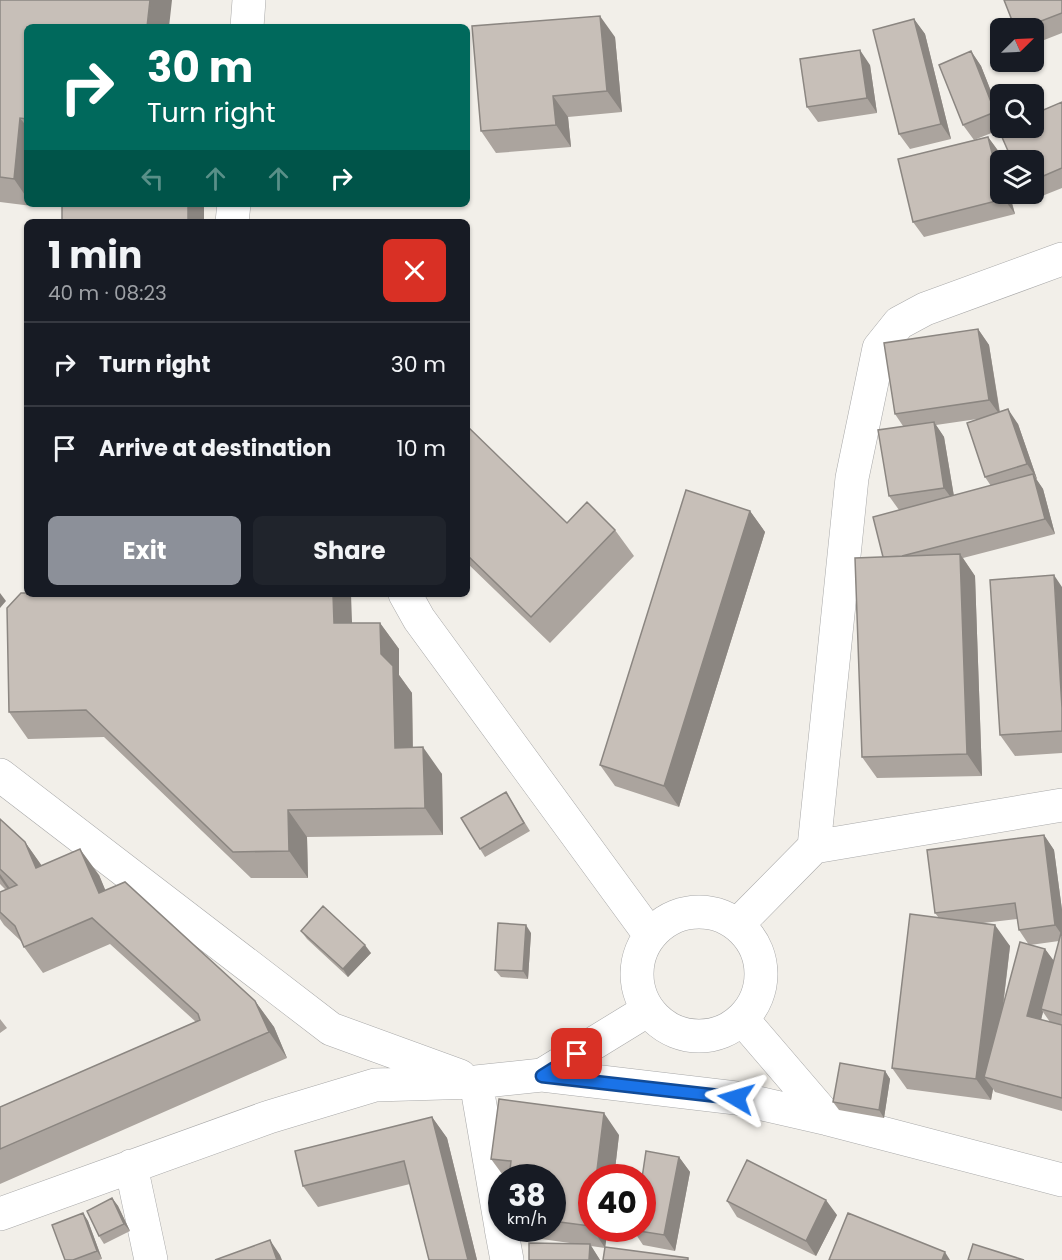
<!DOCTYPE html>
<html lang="en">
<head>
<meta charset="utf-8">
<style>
  :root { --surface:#171b24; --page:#20242c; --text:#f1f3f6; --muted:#9ea1a6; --line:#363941; --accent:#8c9099 }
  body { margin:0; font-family:Poppins,sans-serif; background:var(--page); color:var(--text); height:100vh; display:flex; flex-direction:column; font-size:22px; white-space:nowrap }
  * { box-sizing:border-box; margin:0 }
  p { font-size:20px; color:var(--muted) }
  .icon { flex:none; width:33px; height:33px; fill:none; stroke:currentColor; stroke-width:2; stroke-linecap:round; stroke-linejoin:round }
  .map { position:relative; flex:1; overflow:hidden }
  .drawer { position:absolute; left:24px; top:219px; width:446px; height:378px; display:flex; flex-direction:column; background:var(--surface); border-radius:9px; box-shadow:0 2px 4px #0004 }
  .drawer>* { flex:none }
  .hud { position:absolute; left:24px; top:24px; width:446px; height:183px; border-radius:9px; box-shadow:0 2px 4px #0004; background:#00695c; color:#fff; overflow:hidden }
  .needle { width:39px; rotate:66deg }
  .tools { position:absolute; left:990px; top:18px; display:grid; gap:12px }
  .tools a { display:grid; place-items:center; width:54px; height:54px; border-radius:9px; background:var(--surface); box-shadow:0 2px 4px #0004; font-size:30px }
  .speed { position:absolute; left:488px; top:1164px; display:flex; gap:12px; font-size:30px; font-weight:700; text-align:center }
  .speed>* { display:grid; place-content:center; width:78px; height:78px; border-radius:50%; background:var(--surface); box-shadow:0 2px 4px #0004; line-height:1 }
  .speed small { font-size:15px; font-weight:400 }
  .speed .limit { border:9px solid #d22; background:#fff; color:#111 }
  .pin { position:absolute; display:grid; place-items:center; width:51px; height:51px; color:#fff; margin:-26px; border-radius:12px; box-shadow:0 3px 9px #0006 }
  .me { position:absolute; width:66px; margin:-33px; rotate:277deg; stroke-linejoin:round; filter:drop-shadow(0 0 4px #0008) }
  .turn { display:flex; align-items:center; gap:21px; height:126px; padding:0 24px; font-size:27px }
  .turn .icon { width:78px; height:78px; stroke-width:2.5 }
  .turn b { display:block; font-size:42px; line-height:51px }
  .lanes { display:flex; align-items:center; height:57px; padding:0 24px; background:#0003; justify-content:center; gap:30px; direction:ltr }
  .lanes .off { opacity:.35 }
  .round { display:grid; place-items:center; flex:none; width:63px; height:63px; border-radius:9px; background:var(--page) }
  .overview { display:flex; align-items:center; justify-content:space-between; height:102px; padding:0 24px }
  h1 { font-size:36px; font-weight:700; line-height:45px }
  .primary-button { display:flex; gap:12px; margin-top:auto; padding:12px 24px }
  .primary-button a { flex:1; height:69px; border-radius:9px; background:var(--accent); color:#fff; font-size:24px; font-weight:700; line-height:69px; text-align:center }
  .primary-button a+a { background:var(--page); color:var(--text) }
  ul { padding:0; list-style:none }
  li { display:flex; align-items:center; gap:18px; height:84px; padding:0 24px; border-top:2px solid var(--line) }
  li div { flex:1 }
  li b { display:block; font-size:22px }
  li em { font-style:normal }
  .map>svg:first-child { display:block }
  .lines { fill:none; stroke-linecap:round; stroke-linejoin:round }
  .minor-casing { stroke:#a9a9a9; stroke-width:34 }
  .minor { stroke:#fff; stroke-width:33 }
  .wall { fill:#aba49e; fill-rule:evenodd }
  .shaded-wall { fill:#8b8681 }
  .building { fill:#c7bfb8; stroke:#8b8681; stroke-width:1.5 }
  .route-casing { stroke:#114b97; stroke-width:15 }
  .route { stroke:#1a73e8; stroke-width:10 }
</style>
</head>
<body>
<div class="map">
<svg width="1062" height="1260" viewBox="0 0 1062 1260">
  <rect width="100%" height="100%" fill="#f2efe9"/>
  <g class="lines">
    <g class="minor-casing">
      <path id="minor" d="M247 27 249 0
        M232 222 234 204
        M405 594 419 619 650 935
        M0 775 331 1029 460 1076
        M814 847 852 478 879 348 899 323 925 309 1062 259
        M637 974a62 62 0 1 1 124 0a62 62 0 1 1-124 0Z
        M738 924 814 847 1062 805
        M743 1020 828 1119
        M542 1075 648 1010
        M476 1082 501 1227
        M131 1166 151 1260
        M0 1214 269 1117 375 1085 476 1082 542 1075 736 1098 828 1119 1062 1180
        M501 1228 507 1260"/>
    </g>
    <use href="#minor" class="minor"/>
  </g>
  <path class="wall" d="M0 0 27 27V204H33L32 206 0 202Z
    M1062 0V33L1034 44V28H1015Z
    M914 19 925 34 951 139 910 149 899 134Z
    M615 37 622 112 568 117 571 147 496 153 481 131Z
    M971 51 981 66 1000 114V128L1062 102V188L1032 200 1027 194H1034V160L999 130 974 140 963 125Z
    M870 65 877 113 818 122 807 107Z
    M988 137 999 152 1015 214 924 237 913 222Z
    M978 329 989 345 1000 412 1018 424 1037 479H1036L1043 489 1055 534 963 558 975 576 982 776 877 778 862 757 883 557 899 510 889 496 903 426 895 414ZM984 418 985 477 991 486 954 496 944 437 936 425Z
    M466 425 567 523 615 530 634 556 550 643 466 562Z
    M750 511 765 532 679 807 615 786 600 765Z
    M1062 587V753L1015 756 1000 735Z
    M352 623H380L399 649V675L412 693 413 748 442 774 443 835 307 837 308 878H251L104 737 28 739 9 712Z
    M506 792 530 831 485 857 480 849Z
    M0 819 25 842 42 866 99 875 105 890 255 1001 274 1027 287 1058 0 1184V1107L196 1022 110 944 43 973 24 947 22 942 4 925 0 919V892L6 890 0 884Z
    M1044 835 1054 850 1062 910V1111L995 1092 993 1089 991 1100 907 1089 892 1068 939 918 935 913ZM1017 919 1019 930 1029 945 1003 1008 1010 946 983 923ZM1059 941 1054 961 1045 949 1030 945ZM1043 1012 1050 1022 1041 1020Z
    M301 931 371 953 348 977 307 939Z
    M531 933 528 979 501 977 495 970Z
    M0 1019 7 1028 0 1033Z
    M885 1071 890 1079 884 1118 839 1110 833 1102Z
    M432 1117 447 1138 477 1260H429L410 1184 318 1207 303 1186Z
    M619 1135 614 1178H591V1228H608L605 1248 591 1246 600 1260H529L577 1244 520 1236 514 1228H552V1178H505L491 1159Z
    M679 1157 690 1172 675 1251 643 1245 633 1230Z
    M112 1198 118 1206 130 1231 104 1244 99 1236Z
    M727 1201 837 1215 816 1256 737 1217Z
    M83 1213 88 1221 102 1259 99 1260H65Z"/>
  <path class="shaded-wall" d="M150 0H172L169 27H147Z
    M600 16 615 37 622 112 607 91Z
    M914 19 925 34 951 139 941 124Z
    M860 50 870 65 877 113 867 98Z
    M971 51 981 66 1000 114V119L995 112Z
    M553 96 568 117 571 147 556 125Z
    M20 118 27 127V198L14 179Z
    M988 137 999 152 1001 160 1000 185Z
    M1003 194H1009L1015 214 1004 199Z
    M188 204H204V222H188Z
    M978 329 989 345 1000 415 989 400Z
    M1008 409 1018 424 1037 479 1027 464Z
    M934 422 944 437 955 503 944 488Z
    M1033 474 1043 489 1055 534 1045 519Z
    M750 511 765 532 679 807 664 786Z
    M960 554 975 576 982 776 967 754Z
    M1054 575 1062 587V708Z
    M0 593 6 601 0 608Z
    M333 594H351L353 650 334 623Z
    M380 623 399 649V675L412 693 413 775 395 748 381 654Z
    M423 747 442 774 443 835 425 808Z
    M288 810 307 837 308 878 289 851Z
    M1044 835 1054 850 1062 910V935L1055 925Z
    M25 842 44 869 36 868Z
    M80 849 99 875 118 920 99 893Z
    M0 874 9 887 12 895 0 878Z
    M526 925 531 933 528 979 523 971Z
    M995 925 1010 946 994 1079 984 1077 993 1089 991 1100 976 1079Z
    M365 945 371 953 348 977 343 969Z
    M1045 949 1056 964 1041 1009 1043 1012 1038 1031 1027 1016Z
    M255 1001 274 1027 287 1058 269 1032Z
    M885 1071 890 1079 884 1118 879 1110Z
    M604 1113 619 1135 614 1178H596Z
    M432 1117 447 1138 477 1260H468Z
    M679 1157 690 1172 675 1251 664 1235Z
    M112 1198 118 1206 130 1231 124 1224Z
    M826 1200 837 1215 816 1256 806 1241Z
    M83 1213 88 1221 102 1259 97 1251Z
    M592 1228H608L605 1248Z
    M270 1240 280 1255 282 1260H277Z
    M590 1244 600 1260H589Z
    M945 1252 950 1260H942Z"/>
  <path class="building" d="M0 0H150L147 27H27V119L20 118 14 179 0 177Z
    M1004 0H1062V13L1023 28H1015Z
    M600 16 607 91 553 96 556 125 481 131 472 26Z
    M914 19 941 124 899 134 873 30Z
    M860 50 867 98 807 107 800 59Z
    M971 51 995 112 963 125 939 65Z
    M1062 102V168L1034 180V160H1012L998 128 1000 127 1034 128V114Z
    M988 137 1000 185V194H1003L1004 199 913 222 898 159Z
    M62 204H188V222H62Z
    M978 329 989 400 895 414 884 343Z
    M1008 409 1027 464 985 477 967 423Z
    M934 422 944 488 889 496 878 430Z
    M466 425 567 523 587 502 615 530 531 617 466 554Z
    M1033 474 1045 519 902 556 883 557 873 517Z
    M686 490 750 511 664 786 600 765Z
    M960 554 967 754 862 757 855 558Z
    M1054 575 1062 708V731L1000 735 990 580Z
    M21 593H27V594H333L334 623H380L381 654 393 666 395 748 423 747 425 808 288 810 289 851 233 852 86 710 9 712 7 608Z
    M506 792 524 823 480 849 461 818Z
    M0 819 25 842 36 868 80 849 99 893 125 882 255 1001 269 1032 0 1149V1107L200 1020 198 1014 92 918 24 947 15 926 0 912V892L17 885 0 869Z
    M1044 835 1055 925 1019 930 1015 903 935 913 927 850Z
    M323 906 365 945 343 969 301 931Z
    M910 914 995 925 976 1079 892 1068Z
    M498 923 526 925 523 971 495 970Z
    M1061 933H1062V1015L1041 1009Z
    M1020 942 1045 949 1027 1016 1062 1025V1098L984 1077Z
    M840 1063 885 1071 879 1110 833 1102Z
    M499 1099 604 1113 596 1178H591L590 1226 552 1221V1178H509L511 1161 491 1159Z
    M432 1117 468 1260H429L404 1161 303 1186 295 1151Z
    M646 1151 679 1157 664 1235 633 1230V1228H642V1178Z
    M747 1160 826 1200 806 1241 727 1201Z
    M112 1198 124 1224 99 1236 87 1211Z
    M83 1213 97 1251 73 1260H65L52 1225Z
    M848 1213 945 1252 942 1260H829Z
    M270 1240 277 1260H215Z
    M529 1243 590 1244 589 1260H529Z
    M973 1244 1024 1260H968Z
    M605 1247 688 1258V1260H603Z"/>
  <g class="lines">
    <g class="route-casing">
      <path id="route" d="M577 1054 542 1076 736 1098"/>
    </g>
    <use href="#route" class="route"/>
  </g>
</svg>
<div class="tools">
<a><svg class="needle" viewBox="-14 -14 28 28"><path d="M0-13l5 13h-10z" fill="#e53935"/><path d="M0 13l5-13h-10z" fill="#9ea1a6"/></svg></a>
<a><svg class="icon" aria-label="search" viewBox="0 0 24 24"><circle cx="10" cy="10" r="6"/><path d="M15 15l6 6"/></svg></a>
<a><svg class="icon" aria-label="layers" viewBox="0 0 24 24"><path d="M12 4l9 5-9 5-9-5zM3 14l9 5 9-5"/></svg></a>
</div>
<div class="speed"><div>38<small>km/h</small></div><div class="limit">40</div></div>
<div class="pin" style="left:577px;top:1054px;background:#d93025"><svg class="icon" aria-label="arrive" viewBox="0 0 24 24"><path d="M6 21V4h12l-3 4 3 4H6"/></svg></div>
<svg class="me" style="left:736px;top:1098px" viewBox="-20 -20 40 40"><path d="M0-17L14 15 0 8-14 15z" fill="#1a73e8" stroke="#fff" stroke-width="4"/></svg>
<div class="hud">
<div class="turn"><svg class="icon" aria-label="right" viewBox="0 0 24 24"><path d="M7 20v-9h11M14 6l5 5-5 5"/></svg><div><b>30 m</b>Turn right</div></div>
<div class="lanes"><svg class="icon off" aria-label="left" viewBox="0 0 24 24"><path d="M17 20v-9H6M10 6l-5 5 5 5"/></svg><svg class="icon off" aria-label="ahead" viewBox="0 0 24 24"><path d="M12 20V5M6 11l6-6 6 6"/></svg><svg class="icon off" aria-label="ahead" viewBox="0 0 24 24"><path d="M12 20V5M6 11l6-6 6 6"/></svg><svg class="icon" aria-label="right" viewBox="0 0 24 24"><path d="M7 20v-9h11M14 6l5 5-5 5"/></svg></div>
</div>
<section class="drawer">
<div class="overview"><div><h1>1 min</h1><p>40 m · 08:23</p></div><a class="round" style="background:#d93025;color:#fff"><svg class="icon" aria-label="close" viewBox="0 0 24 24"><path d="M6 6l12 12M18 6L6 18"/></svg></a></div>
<ul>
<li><svg class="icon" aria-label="right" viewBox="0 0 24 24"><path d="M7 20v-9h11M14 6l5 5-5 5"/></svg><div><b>Turn right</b></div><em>30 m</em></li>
<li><svg class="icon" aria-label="arrive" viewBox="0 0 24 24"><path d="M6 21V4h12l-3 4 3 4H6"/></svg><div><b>Arrive at destination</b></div><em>10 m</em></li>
</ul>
<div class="primary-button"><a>Exit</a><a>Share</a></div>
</section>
</div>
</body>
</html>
